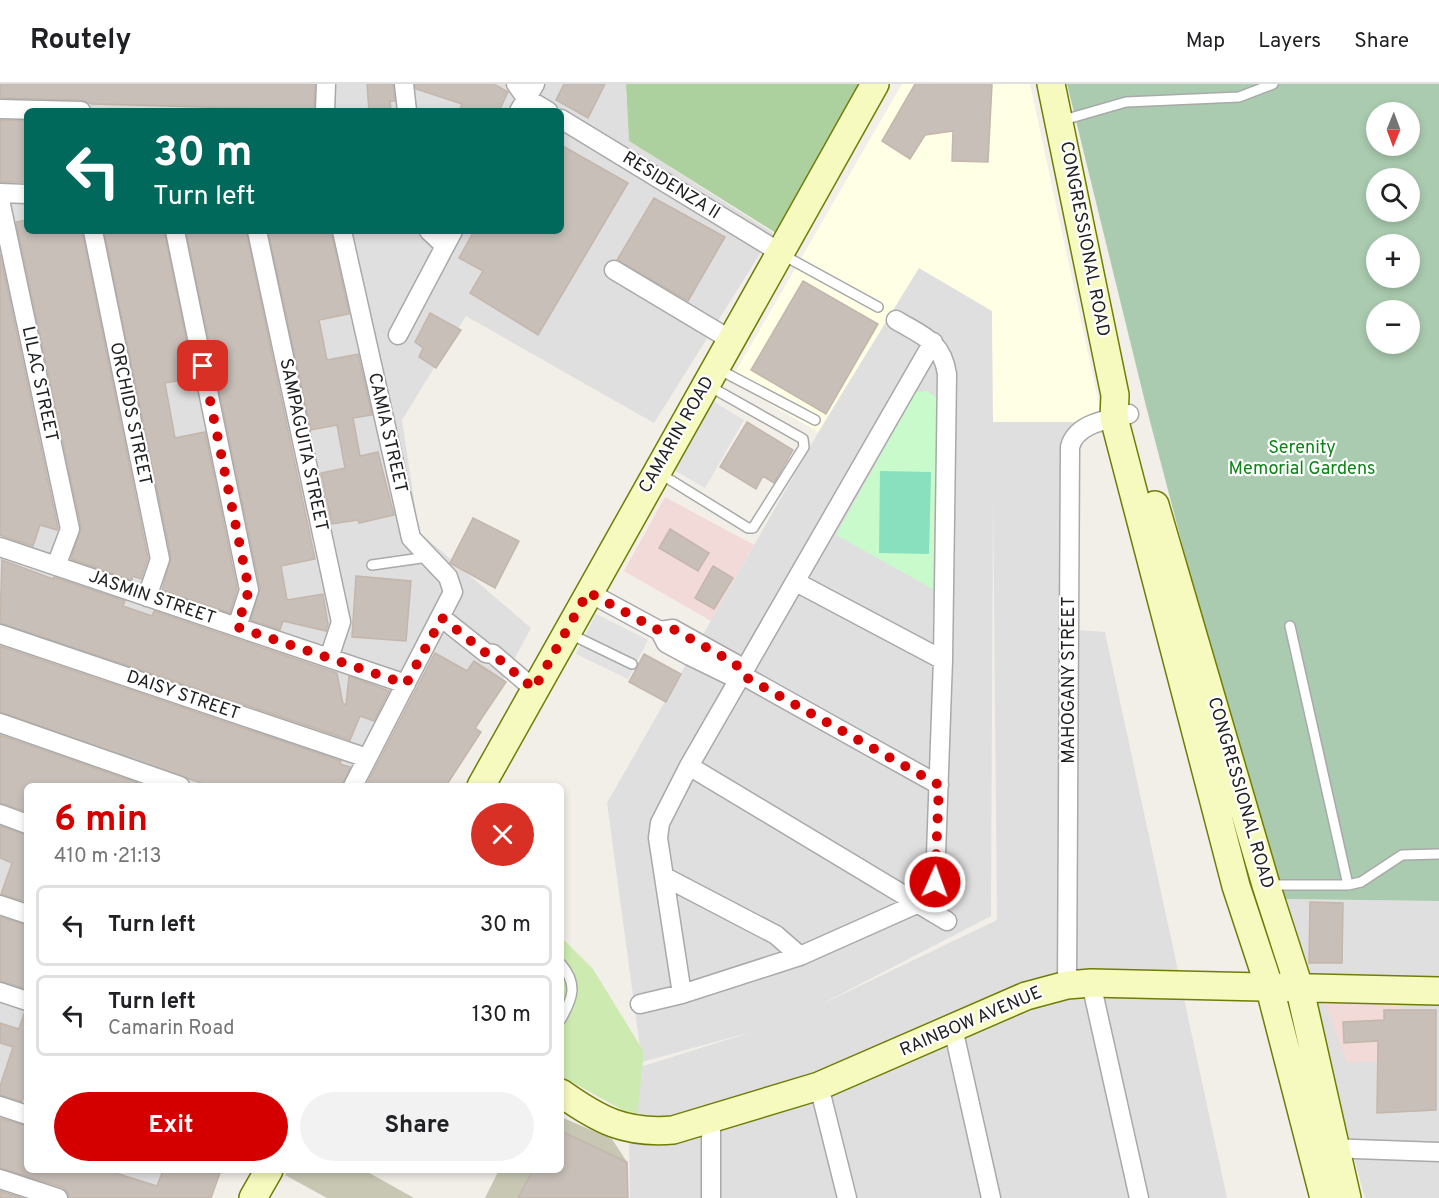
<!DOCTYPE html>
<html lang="en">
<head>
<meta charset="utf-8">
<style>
  :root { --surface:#fff; --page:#f2f2f2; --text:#202124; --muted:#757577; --line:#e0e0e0; --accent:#d40000 }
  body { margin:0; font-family:Overpass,sans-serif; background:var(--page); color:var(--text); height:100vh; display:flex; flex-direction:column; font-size:22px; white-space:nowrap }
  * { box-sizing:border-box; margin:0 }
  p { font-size:20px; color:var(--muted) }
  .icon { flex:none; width:33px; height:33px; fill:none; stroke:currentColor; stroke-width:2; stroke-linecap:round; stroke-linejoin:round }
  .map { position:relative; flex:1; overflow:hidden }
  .drawer { position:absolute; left:24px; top:699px; width:540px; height:390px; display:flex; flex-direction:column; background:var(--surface); border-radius:9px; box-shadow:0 3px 9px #0003 }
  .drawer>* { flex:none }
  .hud { position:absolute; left:24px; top:24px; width:540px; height:126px; border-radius:9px; box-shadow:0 3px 9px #0003; background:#00695c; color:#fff; overflow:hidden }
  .needle { width:39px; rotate:181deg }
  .controls { position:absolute; left:1366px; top:18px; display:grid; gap:12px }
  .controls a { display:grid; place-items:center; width:54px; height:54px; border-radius:50%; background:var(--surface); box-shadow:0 3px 9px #0003; font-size:30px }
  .pin { position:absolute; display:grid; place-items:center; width:51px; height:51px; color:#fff; margin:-26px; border-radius:12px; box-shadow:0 3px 9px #0006 }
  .me { position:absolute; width:66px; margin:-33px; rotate:2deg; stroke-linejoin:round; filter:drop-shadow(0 0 4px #0008) }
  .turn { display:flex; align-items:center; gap:21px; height:126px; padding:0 30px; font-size:27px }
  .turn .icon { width:78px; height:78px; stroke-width:2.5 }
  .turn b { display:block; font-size:42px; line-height:51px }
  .round { display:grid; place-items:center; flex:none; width:63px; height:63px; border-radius:32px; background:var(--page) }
  .head { display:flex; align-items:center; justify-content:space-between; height:102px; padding:0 30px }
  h1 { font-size:36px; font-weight:700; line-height:45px; color:var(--accent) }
  .button { display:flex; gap:12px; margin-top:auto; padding:12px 30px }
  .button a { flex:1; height:69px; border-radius:36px; background:var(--accent); color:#fff; font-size:24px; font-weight:700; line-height:69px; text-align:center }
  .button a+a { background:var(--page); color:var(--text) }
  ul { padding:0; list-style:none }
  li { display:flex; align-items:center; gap:18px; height:81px; margin:0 12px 9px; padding:0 18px; border:3px solid var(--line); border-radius:9px }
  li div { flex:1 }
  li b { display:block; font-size:22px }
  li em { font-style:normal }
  header { display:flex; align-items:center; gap:36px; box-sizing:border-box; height:84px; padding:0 30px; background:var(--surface); border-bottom:2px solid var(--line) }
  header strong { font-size:28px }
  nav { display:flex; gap:33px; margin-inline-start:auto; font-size:21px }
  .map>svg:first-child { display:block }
  .residential { fill:#e0dfdf; fill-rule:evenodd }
  .commercial { fill:#f2dad9 }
  .education { fill:#ffffe5 }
  .construction { fill:#c7c7b4 }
  .grass { fill:#cdebb0 }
  .forest { fill:#add19e }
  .cemetery { fill:#aacbaf; fill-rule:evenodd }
  .park { fill:#c8facc }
  .pitch { fill:#88e0be }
  .parking { fill:#e2e2e2 }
  .building { fill:#c7bfb8; stroke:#c4b6ab; stroke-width:1.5 }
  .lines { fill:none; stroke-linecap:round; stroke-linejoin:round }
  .lane-casing { stroke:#a9a9a9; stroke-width:12 }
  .street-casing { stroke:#a9a9a9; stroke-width:21 }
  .secondary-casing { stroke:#707d05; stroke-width:30 }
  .lane { stroke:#fff; stroke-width:9 }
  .street { stroke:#fff; stroke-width:18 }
  .secondary { stroke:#f7fabf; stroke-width:27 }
  .route { stroke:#d40000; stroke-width:10; stroke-dasharray:0 18 }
  .labels { text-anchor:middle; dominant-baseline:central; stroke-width:4.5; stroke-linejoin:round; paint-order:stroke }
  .street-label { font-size:18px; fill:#222; stroke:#fff }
  .park-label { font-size:18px; fill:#0c8416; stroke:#fff }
</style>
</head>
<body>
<header>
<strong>Routely</strong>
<nav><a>Map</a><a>Layers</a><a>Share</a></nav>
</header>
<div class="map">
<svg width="1439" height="1114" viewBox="0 0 1439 1114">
  <rect width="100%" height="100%" fill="#f2efe9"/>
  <path class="residential" d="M0 0H626L629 57 773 149 654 339 466 232 402 336 419 448 531 544 446 702H27V1086H185L172 1114H0ZM27 27H561V147H27Z
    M919 183 992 227 994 338H1077L1078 546 1105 548 1227 1114H630L629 1057 640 983 755 947 642 978 607 719 818 349ZM993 410 997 836 818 922 991 832Z
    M1283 815 1439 817V1114H1365Z"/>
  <path class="commercial" d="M665 413 754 461 711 537 624 487Z
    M1400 915V976L1347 979 1324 916Z"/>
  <path class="education" d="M902 0H1030L1101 329 1077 338H993L992 227 919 184 818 348 730 297Z"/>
  <path class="construction" d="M561 1033 612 1055 627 1078 628 1114H485L499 1086H561Z
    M288 1086H364L414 1114H327L285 1091Z"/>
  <path class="grass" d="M561 853 593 885 644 968 637 1034 561 992Z"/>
  <path class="forest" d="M626 0H870L784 154 629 57Z"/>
  <path class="cemetery" d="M1067 0H1439V817L1283 815 1215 586 1146 322ZM1377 28H1410V62H1377ZM1377 94H1410V128H1377ZM1377 160H1410V194H1377ZM1377 226H1410V260H1377Z"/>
  <path class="park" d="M927 307 937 314 933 505 836 451 916 308Z"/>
  <path class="pitch" d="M880 387 931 388 929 470 879 469Z"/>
  <path class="parking" d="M708 314 744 336 705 404 667 382Z
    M596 530 648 556 628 595 576 570Z"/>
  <path class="building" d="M0 0H315L314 26 92 20 81 16 0 14Z
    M367 0H393L395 17H390L391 27H369Z
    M415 0H494L508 8 499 27H459L462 20 416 5Z
    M564 0H605L588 34 556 16Z
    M915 0H992L988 78 952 77 953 47 925 51 910 75 882 57Z
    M0 36 27 37V98H0Z
    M561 61 628 99 538 251 470 209 483 187 459 174 474 147H561Z
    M654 114 725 153 688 217 617 176Z
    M27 136V147H82L148 474 141 495 133 492 132 496 71 475 81 443 16 138Z
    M104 147H164L194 294 165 299 175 354 205 348 237 505 230 529 162 506 171 473Z
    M186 147H246L315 475 281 482 287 516 323 510 328 540 326 547 283 537 280 546 251 536 260 504Z
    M268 147H331L349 230 319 236 327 276 358 270 372 331 353 334 360 372 378 368 394 431 359 439 358 436 332 440 321 389 345 384 337 341 311 346Z
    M0 170 58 444 57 446 40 441 33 462 0 451Z
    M803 197 878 240 826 330 751 286Z
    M430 229 461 246 436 284 419 273 423 264 415 258Z
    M747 338 793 366 774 399 763 392 756 405 720 383Z
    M473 434 519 457 495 504 450 479Z
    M670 445 709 469 698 487 659 464Z
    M2 476 53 495 54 493 125 517 123 522 152 532 154 527 337 589 343 620H346L349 592 389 607 374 637 360 632 350 656 0 539Z
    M713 482 733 494 714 525 695 514Z
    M356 492 411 497 406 557 352 553Z
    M0 562 341 677 340 680 350 683 342 702H210L189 695 0 628Z
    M435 569 467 587 474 577 506 598 475 644 481 648 446 702H366Z
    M644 570 681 590 666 618 629 598Z
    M0 651 138 699 137 702H27V728L0 719Z
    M0 742 27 751V818L1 810 12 779 0 774Z
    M1310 818 1343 819 1342 879H1309Z
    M0 833 27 841V905L0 897Z
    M1384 926H1436V1026L1377 1029 1378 957 1344 959 1343 938 1384 936Z
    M24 930H27V1003L22 1018 0 1011V1002L13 963 0 959V939L19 945Z
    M0 1034 27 1042V1086H106L157 1102 163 1086H221L211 1114H69L67 1107 62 1103 0 1084Z
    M561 1047 627 1078 628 1114H518L533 1086H561Z
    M0 1107 22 1114H0Z"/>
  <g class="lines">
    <g class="lane-casing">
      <path id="lane" d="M1060 37 1126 18 1239 13 1273 0
        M783 171 878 223
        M718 285 815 336
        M659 389 748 444H753L804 363 803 355 709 302
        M372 481 428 473
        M1290 542 1348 801
        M568 549 632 580
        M1267 801H1348L1361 798 1402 771 1439 770
        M561 880C578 900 573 914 561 935"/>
    </g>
    <g class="street-casing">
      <path id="street" d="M404 0 407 27
        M516 0 526 14 548 27
        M0 25 81 27
        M325 27 326 0
        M519 27 535 0
        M561 35 781 169
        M0 109 27 110
        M0 116 70 445 56 482
        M93 147 160 475 147 513
        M175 147 249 506 237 543
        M257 147 341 538 329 574
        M342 147 411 454 448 493 453 508 353 702
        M429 147 445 162
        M614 186 731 256
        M398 251 453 147
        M0 463 406 600
        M796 498 943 576
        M588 508 660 547 673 545 736 580 742 591 939 701
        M442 534 486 569 493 570 534 605
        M660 547 666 559 690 572 729 591H742
        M0 550 367 674
        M0 639 180 702
        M689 682 947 837
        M0 730 27 740
        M665 793 776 851 800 872
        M0 821 27 830
        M1091 899 1139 1114
        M1067 901 1070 363C1076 339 1107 336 1129 330
        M0 908 27 917
        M682 910 658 754 660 739 689 682 933 258
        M640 920 682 910 800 872 919 819 935 798 943 576 947 290C942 257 923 252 896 236
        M953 944 991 1114
        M819 1002 847 1114
        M0 1022 27 1031
        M711 1035V1114
        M1327 1064 1439 1068
        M0 1095 58 1114"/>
    </g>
    <g class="secondary-casing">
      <path id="secondary" d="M1051 0 1115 311 1114 334 1236 802 1270 905 1324 1114
        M1155 421 1266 801 1300 906 1347 1114
        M481 702 875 0
        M561 1009C599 1036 625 1050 673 1046L819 1002 1026 912 1067 901 1091 899 1439 907
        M253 1114 269 1086"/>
    </g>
    <use href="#lane" class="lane"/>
    <use href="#street" class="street"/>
    <use href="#secondary" class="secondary"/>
  </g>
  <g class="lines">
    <path class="route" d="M203 282 249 506 237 543 406 600 442 534 486 569 493 570 534 605 588 508 660 547 673 545 736 580 742 591 939 701 935 798"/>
  </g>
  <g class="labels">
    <g class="street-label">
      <text transform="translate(671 102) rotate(32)">RESIDENZA II</text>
      <text transform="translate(1084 155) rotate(79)">CONGRESSIONAL ROAD</text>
      <text transform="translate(39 300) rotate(78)">LILAC STREET</text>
      <text transform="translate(130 330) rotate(78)">ORCHIDS STREET</text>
      <text transform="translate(387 349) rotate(77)">CAMIA STREET</text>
      <text transform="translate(677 351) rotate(-60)">CAMARIN ROAD</text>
      <text transform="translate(303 361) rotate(78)">SAMPAGUITA STREET</text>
      <text transform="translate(152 514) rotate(19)">JASMIN STREET</text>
      <text transform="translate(1069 596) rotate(-90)">MAHOGANY STREET</text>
      <text transform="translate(183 612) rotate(19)">DAISY STREET</text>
      <text transform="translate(1240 709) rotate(74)">CONGRESSIONAL ROAD</text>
      <text transform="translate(971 938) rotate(-23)">RAINBOW AVENUE</text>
    </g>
    <g class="park-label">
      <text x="1302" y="364">Serenity<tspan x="1302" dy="21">Memorial Gardens</tspan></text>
    </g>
  </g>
</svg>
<div class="controls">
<a><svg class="needle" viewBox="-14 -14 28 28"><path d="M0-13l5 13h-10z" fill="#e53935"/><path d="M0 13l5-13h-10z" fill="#757577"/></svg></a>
<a><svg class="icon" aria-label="search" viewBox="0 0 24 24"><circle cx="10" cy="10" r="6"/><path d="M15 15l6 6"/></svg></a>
<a>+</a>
<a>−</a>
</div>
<div class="pin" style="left:203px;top:282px;background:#d93025"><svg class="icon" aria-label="arrive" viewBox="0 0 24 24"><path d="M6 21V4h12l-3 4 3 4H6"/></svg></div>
<svg class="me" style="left:935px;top:798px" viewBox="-20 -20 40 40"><circle r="17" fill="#d40000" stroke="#fff" stroke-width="3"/><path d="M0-11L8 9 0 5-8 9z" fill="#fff"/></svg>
<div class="hud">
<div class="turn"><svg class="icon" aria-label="left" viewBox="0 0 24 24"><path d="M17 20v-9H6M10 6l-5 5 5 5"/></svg><div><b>30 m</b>Turn left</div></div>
</div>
<section class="drawer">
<div class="head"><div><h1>6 min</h1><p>410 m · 21:13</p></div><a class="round" style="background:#d93025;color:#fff"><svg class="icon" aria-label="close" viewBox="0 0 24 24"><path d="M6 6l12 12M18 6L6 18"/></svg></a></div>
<ul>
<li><svg class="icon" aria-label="left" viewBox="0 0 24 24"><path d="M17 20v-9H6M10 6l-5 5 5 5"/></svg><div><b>Turn left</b></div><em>30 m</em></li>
<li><svg class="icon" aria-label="left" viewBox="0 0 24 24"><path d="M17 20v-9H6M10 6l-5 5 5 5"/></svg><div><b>Turn left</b><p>Camarin Road</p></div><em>130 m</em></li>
</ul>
<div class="button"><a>Exit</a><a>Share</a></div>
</section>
</div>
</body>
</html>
